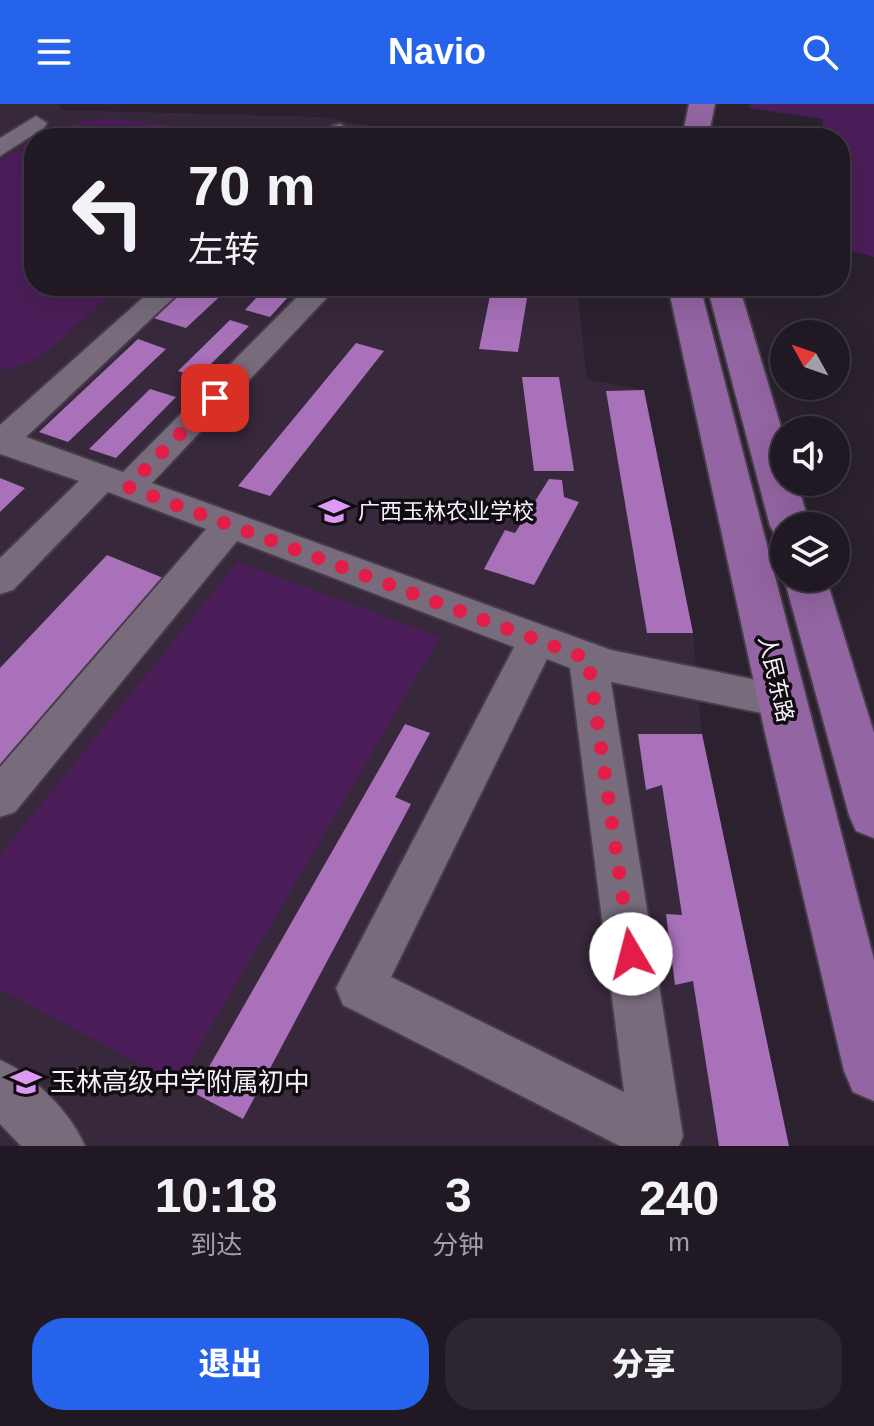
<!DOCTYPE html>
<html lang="zh">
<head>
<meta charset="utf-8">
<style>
  :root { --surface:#201923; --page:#2d2630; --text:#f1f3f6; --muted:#a2a0a6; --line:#3d3841; --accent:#2563eb }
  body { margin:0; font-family:Arial,"Noto Sans SC",sans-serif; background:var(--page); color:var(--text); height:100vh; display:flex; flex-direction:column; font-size:30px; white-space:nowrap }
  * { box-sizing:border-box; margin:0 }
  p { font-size:26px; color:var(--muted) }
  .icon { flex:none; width:44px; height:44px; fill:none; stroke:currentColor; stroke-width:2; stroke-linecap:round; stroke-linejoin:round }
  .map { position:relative; height:1042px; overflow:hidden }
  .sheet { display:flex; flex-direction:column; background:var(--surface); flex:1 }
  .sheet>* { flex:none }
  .banner { position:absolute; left:24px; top:24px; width:826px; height:168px; border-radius:32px; box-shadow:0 8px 32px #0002,0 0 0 2px var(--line); background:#201923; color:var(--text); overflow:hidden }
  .needle { width:52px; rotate:310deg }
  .buttons { position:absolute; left:770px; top:216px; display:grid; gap:16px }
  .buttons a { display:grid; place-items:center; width:80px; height:80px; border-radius:50%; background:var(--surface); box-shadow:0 8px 32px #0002,0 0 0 2px var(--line); font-size:40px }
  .pin { position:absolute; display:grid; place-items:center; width:68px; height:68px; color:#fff; margin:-34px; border-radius:16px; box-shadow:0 4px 12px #0006 }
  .me { position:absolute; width:88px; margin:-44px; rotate:352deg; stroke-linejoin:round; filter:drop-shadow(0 0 6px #0008) }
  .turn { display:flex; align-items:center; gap:28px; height:168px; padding:0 32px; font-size:36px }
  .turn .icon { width:104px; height:104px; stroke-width:2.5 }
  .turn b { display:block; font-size:56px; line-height:68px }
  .eta { display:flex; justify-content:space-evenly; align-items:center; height:136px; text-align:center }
  .eta b { font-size:48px; font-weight:800; line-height:56px }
  .primary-button { display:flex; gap:16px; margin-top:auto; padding:16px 32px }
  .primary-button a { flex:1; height:92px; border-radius:32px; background:var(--accent); color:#fff; font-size:32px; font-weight:800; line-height:92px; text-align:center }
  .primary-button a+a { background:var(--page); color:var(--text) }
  header { display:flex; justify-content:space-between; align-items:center; height:104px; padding:0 32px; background:var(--accent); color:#fff; font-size:36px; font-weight:800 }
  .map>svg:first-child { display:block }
  .built { fill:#37283b }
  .green { fill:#4b1e59 }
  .building { fill:#a871ba }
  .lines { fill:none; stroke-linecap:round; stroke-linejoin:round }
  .minor-casing { stroke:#453d48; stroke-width:4 }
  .major-casing { stroke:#453d48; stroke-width:4 }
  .minor { fill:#776b7c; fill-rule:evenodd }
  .major { fill:#9365a2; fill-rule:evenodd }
  .route { stroke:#e11d48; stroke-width:14; stroke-dasharray:0 25.2 }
  .labels { text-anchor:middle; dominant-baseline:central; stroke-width:7; stroke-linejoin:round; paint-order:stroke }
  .poi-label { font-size:22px; fill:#f7f0fa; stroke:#110c12; text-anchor:start }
  .street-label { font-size:22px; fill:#f7f0fa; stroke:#110c12 }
  .near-poi-label { font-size:26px; fill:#f7f0fa; stroke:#110c12; text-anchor:start }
</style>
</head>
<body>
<header><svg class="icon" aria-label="menu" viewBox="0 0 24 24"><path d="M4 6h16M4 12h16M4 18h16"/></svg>Navio<svg class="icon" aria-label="search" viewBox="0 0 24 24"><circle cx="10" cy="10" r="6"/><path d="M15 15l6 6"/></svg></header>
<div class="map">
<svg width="874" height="1042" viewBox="0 0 874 1042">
  <rect width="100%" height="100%" fill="#2b212f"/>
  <path class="built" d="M0 0H57L63 6 322 13 432 34H34V182H577L587 275 644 286 693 529 702 630 789 1042H0Z"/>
  <path class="green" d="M750 0H874V153L840 144V34H822L823 15 748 4Z
    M107 14 171 21 209 34H34V182H121L49 246 31 258 0 267V57C38 31 61 20 107 14Z
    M238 458 440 533 177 980 0 885V751Z"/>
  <path class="building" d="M185 182H231L186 224 150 213Z
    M267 182H298L270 213 245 206Z
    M492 182H529L518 248 479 245Z
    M230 216 249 222 198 273 178 267Z
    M138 235 166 245 68 338 39 328Z
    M356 239 384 247 270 392 238 382Z
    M522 273H559L574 367H534Z
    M150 285 176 293 116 354 89 345Z
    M644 286 693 529H647L606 287Z
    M0 374 25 384 0 408Z
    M549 375 562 376 564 393 579 398 534 481 484 465 505 426 515 429Z
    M107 451 168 476 0 668V564Z
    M405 620 430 629 395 693 411 700 243 1015 194 989Z
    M638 630H702L789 1042H719L693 877 675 881 666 810 682 811 662 681 646 686Z"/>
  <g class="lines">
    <g class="minor-casing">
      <path id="minor" d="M36 12 47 19 44 24 0 52V34Z
        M340 20 352 27 346 34H321L332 22Z
        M156 182H186L26 333 123 368 308 182H338L152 379 611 546 795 584 801 596 795 608 781 613 611 578 683 1032 679 1042H620L343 901 336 884 514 543 237 437 15 708 0 713V663L206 425 108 388 13 486 0 490V454L79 377 0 350V321ZM547 555 570 564 624 988 391 873Z
        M0 956C33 970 71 1009 85 1042H21L0 1020Z"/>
    </g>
    <g class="major-casing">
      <path id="major" d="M689 0H715L708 34H682Z
        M668 182H700L874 856V997L853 988 844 967 765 629Z
        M707 182H739L784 333V378H797L810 422H784V435L776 432 770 422Z
        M784 474H826L874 629V734L856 727 849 711Z"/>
    </g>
    <use href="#minor" class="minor"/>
    <use href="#major" class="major"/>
  </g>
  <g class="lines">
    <path class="route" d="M215 294 128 383 588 555 631 850"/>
  </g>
  <defs>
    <g id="school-bare" transform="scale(2.4)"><path d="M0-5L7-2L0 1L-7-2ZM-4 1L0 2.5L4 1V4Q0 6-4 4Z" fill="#dd99f4" stroke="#110c12" stroke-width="2.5" paint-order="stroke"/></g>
  </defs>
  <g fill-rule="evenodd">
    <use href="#school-bare" x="334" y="407"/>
    <use href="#school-bare" x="26" y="978"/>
  </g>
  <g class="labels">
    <g class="poi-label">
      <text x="358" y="407">广西玉林农业学校</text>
    </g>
    <g class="street-label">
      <text transform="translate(776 575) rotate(77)">人民东路</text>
    </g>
    <g class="near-poi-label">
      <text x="50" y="978">玉林高级中学附属初中</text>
    </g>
  </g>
</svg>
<div class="buttons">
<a><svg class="needle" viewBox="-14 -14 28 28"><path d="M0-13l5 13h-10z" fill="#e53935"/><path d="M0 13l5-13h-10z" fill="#a2a0a6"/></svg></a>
<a><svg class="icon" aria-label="sound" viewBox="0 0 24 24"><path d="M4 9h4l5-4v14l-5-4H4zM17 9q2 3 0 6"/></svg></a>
<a><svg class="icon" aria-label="layers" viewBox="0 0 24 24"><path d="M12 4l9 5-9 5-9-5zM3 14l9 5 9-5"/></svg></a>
</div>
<div class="pin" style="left:215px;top:294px;background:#d93025"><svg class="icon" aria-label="arrive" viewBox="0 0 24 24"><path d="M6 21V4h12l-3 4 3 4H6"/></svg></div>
<svg class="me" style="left:631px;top:850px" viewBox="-20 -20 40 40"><circle r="19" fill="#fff"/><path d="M0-13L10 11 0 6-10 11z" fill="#e11d48"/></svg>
<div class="banner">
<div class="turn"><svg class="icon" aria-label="left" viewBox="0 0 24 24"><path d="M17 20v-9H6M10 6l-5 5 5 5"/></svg><div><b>70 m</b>左转</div></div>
</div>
</div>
<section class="sheet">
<div class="eta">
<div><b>10:18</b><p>到达</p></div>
<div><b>3</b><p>分钟</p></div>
<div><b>240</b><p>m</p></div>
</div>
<div class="primary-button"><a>退出</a><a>分享</a></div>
</section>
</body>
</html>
